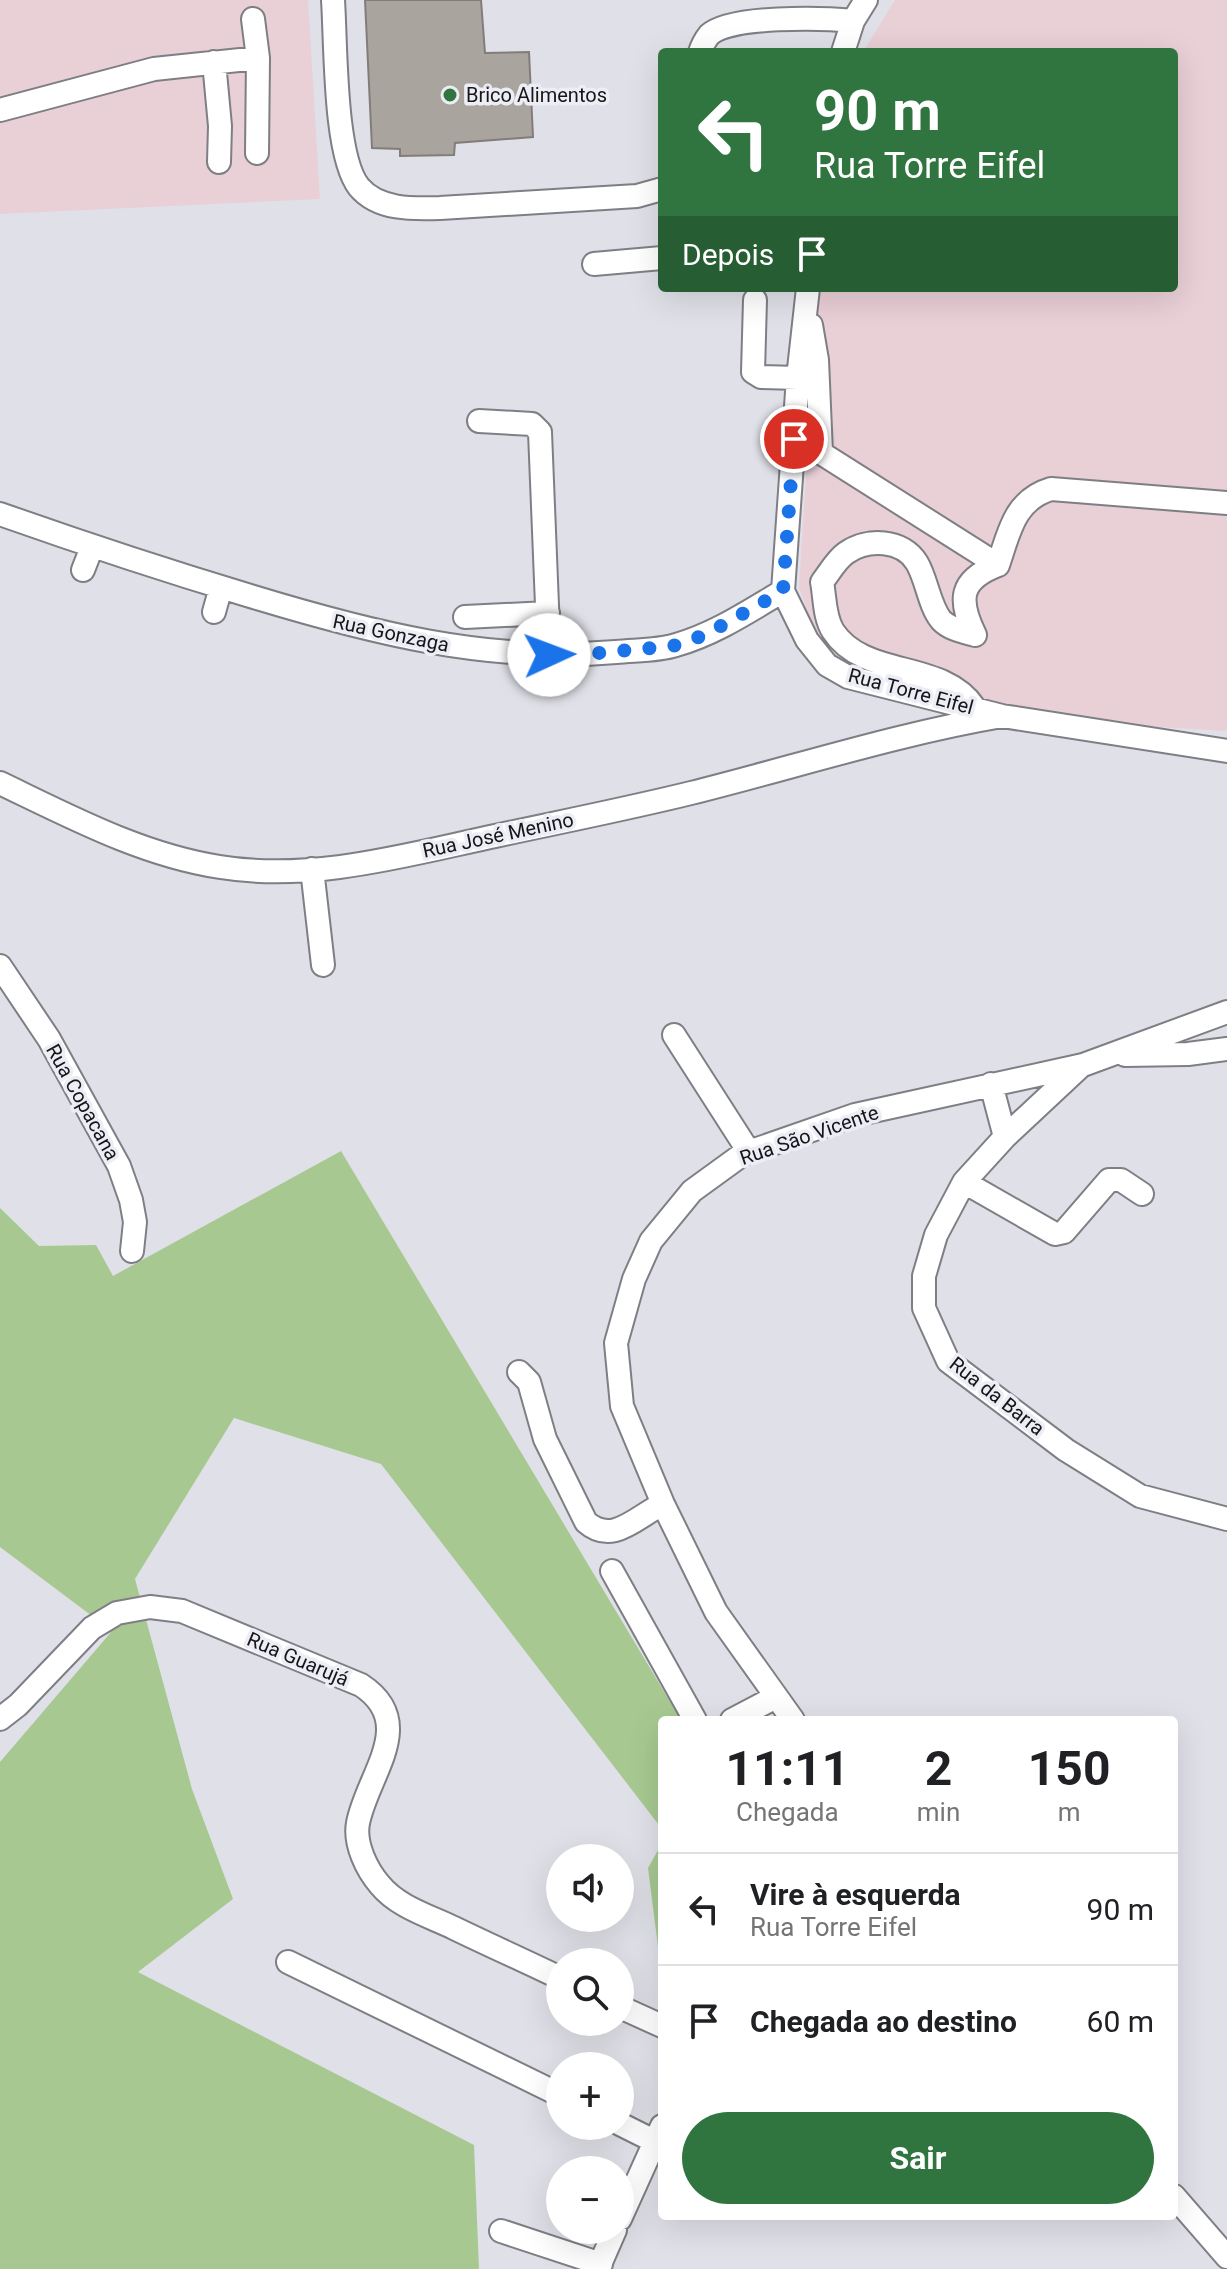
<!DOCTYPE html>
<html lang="pt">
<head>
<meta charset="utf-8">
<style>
  :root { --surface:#fff; --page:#f6f6f6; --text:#202124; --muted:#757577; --line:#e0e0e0; --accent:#307540 }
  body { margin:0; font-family:Roboto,sans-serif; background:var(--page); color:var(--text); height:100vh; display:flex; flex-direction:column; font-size:30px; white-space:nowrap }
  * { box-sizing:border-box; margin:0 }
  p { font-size:26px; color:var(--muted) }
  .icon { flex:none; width:44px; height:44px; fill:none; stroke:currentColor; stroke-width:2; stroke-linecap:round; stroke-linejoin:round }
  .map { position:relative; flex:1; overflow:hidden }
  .details { position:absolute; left:658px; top:1716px; width:520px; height:504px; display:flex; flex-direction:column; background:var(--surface); border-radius:8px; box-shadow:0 8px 32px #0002 }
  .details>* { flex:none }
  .banner { position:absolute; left:658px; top:48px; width:520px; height:244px; border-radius:8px; box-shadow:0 8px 32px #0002; background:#307540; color:#fff; overflow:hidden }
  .controls { position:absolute; left:546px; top:1844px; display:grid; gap:16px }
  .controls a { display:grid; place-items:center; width:88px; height:88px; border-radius:50%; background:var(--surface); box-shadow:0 8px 32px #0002; font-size:40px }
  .pin { position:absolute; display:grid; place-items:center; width:68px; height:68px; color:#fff; margin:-34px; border:4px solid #fff; border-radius:50%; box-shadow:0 2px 8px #0007 }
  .me { position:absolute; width:88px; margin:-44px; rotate:88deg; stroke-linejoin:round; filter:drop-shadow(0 0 6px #0008) }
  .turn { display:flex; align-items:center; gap:28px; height:168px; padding:0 24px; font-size:36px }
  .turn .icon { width:104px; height:104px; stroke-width:2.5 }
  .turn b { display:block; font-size:56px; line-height:68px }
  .then { display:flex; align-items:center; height:76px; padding:0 24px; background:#0003; gap:16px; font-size:30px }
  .eta { display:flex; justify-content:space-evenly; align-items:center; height:136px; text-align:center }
  .eta b { font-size:48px; font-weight:700; line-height:56px }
  .action { display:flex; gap:16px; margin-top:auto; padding:16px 24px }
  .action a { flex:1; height:92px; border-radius:48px; background:var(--accent); color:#fff; font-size:32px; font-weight:700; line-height:92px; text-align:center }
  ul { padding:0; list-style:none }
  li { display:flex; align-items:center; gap:24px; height:112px; padding:0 24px; border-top:2px solid var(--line) }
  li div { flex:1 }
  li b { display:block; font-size:30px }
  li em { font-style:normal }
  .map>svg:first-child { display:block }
  .industrial { fill:#e9cfd6 }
  .green { fill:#a7c991 }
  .building { fill:#a9a49e; stroke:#827d78; stroke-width:2 }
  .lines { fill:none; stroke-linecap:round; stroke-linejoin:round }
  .minor-casing { stroke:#7e7e85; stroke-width:26 }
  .minor { stroke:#fff; stroke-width:22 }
  .route { stroke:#1a73e8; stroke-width:14; stroke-dasharray:0 25.2 }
  .poi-dot { fill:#307540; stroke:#ededf5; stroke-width:3 }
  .labels { text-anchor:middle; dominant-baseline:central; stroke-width:7; stroke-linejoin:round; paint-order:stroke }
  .poi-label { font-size:20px; fill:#161619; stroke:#ededf5; text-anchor:start }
  .street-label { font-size:20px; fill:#161619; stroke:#ededf5 }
</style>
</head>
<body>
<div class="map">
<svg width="1227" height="2269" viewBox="0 0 1227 2269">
  <rect width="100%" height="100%" fill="#e0e0e8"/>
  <path class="industrial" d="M0 0H308L320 199 0 214Z
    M895 0H1227V731L1091 723 981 702 855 669 827 656 815 634 799 587 818 288H1174V52H863Z"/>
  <path class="green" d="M341 1151 681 1720H662V1829L381 1464 234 1418 135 1579 192 1789 233 1899 138 1972 474 2145 479 2269H0V1762L112 1631 0 1547V1208L39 1246 96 1245 113 1276Z
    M662 1843V1978L648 1868Z"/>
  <path class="building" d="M365 0H481L485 53 529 52 533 137 455 143 454 155 400 156V149L372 148Z"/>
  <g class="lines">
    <g class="minor-casing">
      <path id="minor" d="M333 0C336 44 334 156 359 187 378 210 413 209 440 208L637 196 662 189
        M253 19 258 58 257 153
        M700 52C702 46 705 40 709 35 730 15 824 18 853 21
        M843 52 853 21 866 0
        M214 62 220 126 219 162
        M0 110 154 69 258 58
        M594 264 662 258
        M808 288 798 378 783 591 807 640 827 665 848 677 1002 716 1227 751
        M755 300 753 372 761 377 798 378
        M811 325 817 360 821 453 998 565
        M479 421 532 424 540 432 549 655
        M0 514C82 543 164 570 247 595 368 632 488 663 616 652 635 650 657 651 676 645 715 634 749 611 783 591
        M998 565C1009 533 1014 500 1051 489L1227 503
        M83 570 92 547
        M214 612 221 587
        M465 617 548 613
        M975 635C958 600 959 580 998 565
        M974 707C943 660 864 679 833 631 824 617 825 597 822 582 830 572 836 560 846 553 867 538 903 539 917 563 927 580 929 605 941 620 949 629 964 632 975 635
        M0 783C71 817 142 855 220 867 312 882 406 855 495 836 560 822 626 809 691 793 795 767 897 734 1002 716
        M312 869 323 965
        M0 966 49 1039 119 1166 131 1200 135 1222 132 1251
        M674 1035 749 1152
        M1125 1055 1188 1054 1227 1049
        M1081 1066 1005 1137 964 1182 936 1235 924 1276V1308L948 1361 1066 1450 1140 1496 1227 1519
        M991 1084 1005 1137
        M964 1182 1055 1234 1064 1232 1109 1180H1121L1142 1194
        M519 1372 529 1382 545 1439 586 1522C613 1546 637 1516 663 1504
        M612 1571 695 1720
        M0 1719 18 1705 92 1628 117 1613 150 1607 182 1611 361 1685C419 1723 367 1775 358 1823 354 1844 367 1870 380 1885 398 1907 429 1916 454 1928 489 1945 525 1961 560 1978
        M732 1720 776 1697
        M793 1720 716 1612 663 1504 622 1406 616 1343 634 1279 651 1241 692 1191 743 1154 855 1115 1083 1065 1227 1012
        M288 1962 560 2095
        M620 2007 662 2026
        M620 2124 654 2141
        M1174 2196 1227 2257
        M620 2219 662 2126
        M501 2231 601 2264
        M598 2269 615 2230"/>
    </g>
    <use href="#minor" class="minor"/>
  </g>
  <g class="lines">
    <path class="route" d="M549 655 566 656 673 646 705 635 783 591 794 439"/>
  </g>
  <circle class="poi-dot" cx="450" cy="95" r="8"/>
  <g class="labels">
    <g class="poi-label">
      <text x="466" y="95">Brico Alimentos</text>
    </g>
    <g class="street-label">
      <text transform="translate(391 633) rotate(12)">Rua Gonzaga</text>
      <text transform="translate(911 691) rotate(15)">Rua Torre Eifel</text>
      <text transform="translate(498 835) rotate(-12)">Rua José Menino</text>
      <text transform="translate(83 1102) rotate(61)">Rua Copacana</text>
      <text transform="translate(809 1135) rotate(-19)">Rua São Vicente</text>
      <text transform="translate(997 1396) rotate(38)">Rua da Barra</text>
      <text transform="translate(298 1659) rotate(23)">Rua Guarujá</text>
    </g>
  </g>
</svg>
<div class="controls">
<a><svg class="icon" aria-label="sound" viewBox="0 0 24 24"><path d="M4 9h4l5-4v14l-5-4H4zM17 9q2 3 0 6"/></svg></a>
<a><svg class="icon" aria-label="search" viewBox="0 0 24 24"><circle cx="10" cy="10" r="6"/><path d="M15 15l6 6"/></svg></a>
<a>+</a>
<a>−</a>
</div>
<div class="pin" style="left:794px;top:439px;background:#d93025"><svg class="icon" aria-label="arrive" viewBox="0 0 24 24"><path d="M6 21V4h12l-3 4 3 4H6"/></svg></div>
<svg class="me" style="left:549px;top:655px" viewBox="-20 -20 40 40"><circle r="19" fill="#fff"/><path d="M0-13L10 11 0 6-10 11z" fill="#1a73e8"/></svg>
<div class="banner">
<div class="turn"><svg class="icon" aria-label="left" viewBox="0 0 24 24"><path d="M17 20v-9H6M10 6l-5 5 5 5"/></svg><div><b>90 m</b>Rua Torre Eifel</div></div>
<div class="then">Depois<svg class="icon" aria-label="arrive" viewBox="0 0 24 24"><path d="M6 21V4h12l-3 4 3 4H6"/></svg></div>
</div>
<section class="details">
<div class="eta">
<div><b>11:11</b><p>Chegada</p></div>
<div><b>2</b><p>min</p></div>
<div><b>150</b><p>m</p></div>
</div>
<ul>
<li><svg class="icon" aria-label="left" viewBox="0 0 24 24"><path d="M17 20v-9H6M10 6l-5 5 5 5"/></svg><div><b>Vire à esquerda</b><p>Rua Torre Eifel</p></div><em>90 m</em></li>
<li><svg class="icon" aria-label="arrive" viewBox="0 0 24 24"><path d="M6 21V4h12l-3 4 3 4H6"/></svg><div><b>Chegada ao destino</b></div><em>60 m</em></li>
</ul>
<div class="action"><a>Sair</a></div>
</section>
</div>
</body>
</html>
